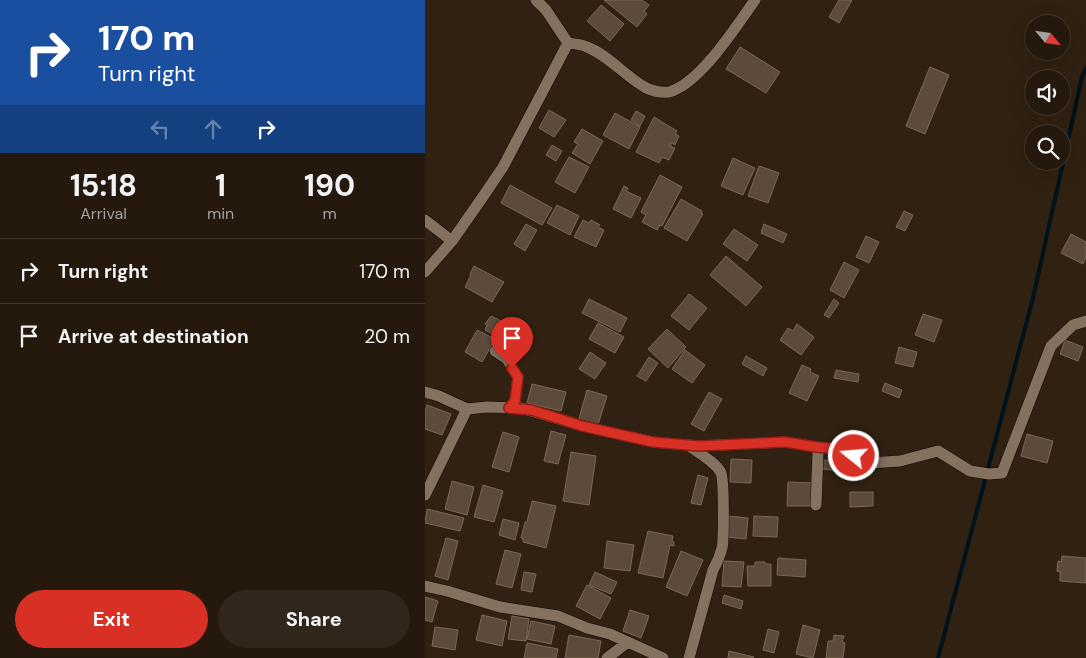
<!DOCTYPE html>
<html lang="en">
<head>
<meta charset="utf-8">
<style>
  :root { --surface:#25190e; --page:#31261c; --text:#f1f3f6; --muted:#a3a09e; --line:#42382e; --accent:#d93025 }
  body { margin:0; font-family:"DM Sans",sans-serif; background:var(--page); color:var(--text); height:100vh; display:flex; flex-direction:column; font-size:19px; white-space:nowrap }
  * { box-sizing:border-box; margin:0 }
  p { font-size:16px; color:var(--muted) }
  .icon { flex:none; width:28px; height:28px; fill:none; stroke:currentColor; stroke-width:2; stroke-linecap:round; stroke-linejoin:round }
  .map { position:relative; flex:1; overflow:hidden }
  .panel { display:flex; flex-direction:column; background:var(--surface); width:425px }
  .panel>* { flex:none }
  .hud { background:#1a4fa0; color:#fff; overflow:hidden }
  .needle { width:32px; rotate:119deg }
  .fabs { position:absolute; left:600px; top:15px; display:grid; gap:10px }
  .fabs a { display:grid; place-items:center; width:45px; height:45px; border-radius:50%; background:var(--surface); box-shadow:0 5px 20px #0002,0 0 0 1px var(--line); font-size:25px }
  .pin { position:absolute; display:grid; place-items:center; width:42px; height:42px; color:#fff; margin:-51px -21px; border-radius:50% 50% 50% 0; rotate:-45deg; box-shadow:0 0 5px #0007 }
  .pin .icon { rotate:45deg }
  .me { position:absolute; width:55px; margin:-28px; rotate:287deg; stroke-linejoin:round; filter:drop-shadow(0 0 4px #0008) }
  .turn { display:flex; align-items:center; gap:18px; height:105px; padding:0 15px; font-size:22px }
  .turn .icon { width:65px; height:65px; stroke-width:2.5 }
  .turn b { display:block; font-size:35px; line-height:42px }
  .lanes { display:flex; align-items:center; height:48px; padding:0 15px; background:#0003; justify-content:center; gap:25px; direction:ltr }
  .lanes .off { opacity:.35 }
  .eta { display:flex; justify-content:space-evenly; align-items:center; height:85px; text-align:center }
  .eta b { font-size:30px; font-weight:700; line-height:35px }
  .primary-button { display:flex; gap:10px; margin-top:auto; padding:10px 15px }
  .primary-button a { flex:1; height:58px; border-radius:30px; background:var(--accent); color:#fff; font-size:20px; font-weight:700; line-height:58px; text-align:center }
  .primary-button a+a { background:var(--page); color:var(--text) }
  ul { padding:0; list-style:none }
  li { display:flex; align-items:center; gap:15px; height:65px; padding:0 15px; border-top:1px solid var(--line) }
  li div { flex:1 }
  li b { display:block; font-size:19px }
  li em { font-style:normal }
  main { display:flex; flex:1; min-height:0 }
  .map>svg:first-child { display:block }
  .lines { fill:none; stroke-linecap:round; stroke-linejoin:round }
  .stream { stroke:#00121d; stroke-width:4 }
  .building { fill:#5c4a3a; stroke:#7b6857 }
  .minor-casing { stroke:#180a00; stroke-width:12 }
  .minor { stroke:#847160; stroke-width:11 }
  .route-casing { stroke:#8d1f18; stroke-width:12 }
  .route { stroke:#d93025; stroke-width:9 }
</style>
</head>
<body>
<main>
<section class="panel">
<div class="hud">
<div class="turn"><svg class="icon" aria-label="right" viewBox="0 0 24 24"><path d="M7 20v-9h11M14 6l5 5-5 5"/></svg><div><b>170 m</b>Turn right</div></div>
<div class="lanes"><svg class="icon off" aria-label="left" viewBox="0 0 24 24"><path d="M17 20v-9H6M10 6l-5 5 5 5"/></svg><svg class="icon off" aria-label="ahead" viewBox="0 0 24 24"><path d="M12 20V5M6 11l6-6 6 6"/></svg><svg class="icon" aria-label="right" viewBox="0 0 24 24"><path d="M7 20v-9h11M14 6l5 5-5 5"/></svg></div>
</div>
<div class="eta">
<div><b>15:18</b><p>Arrival</p></div>
<div><b>1</b><p>min</p></div>
<div><b>190</b><p>m</p></div>
</div>
<ul>
<li><svg class="icon" aria-label="right" viewBox="0 0 24 24"><path d="M7 20v-9h11M14 6l5 5-5 5"/></svg><div><b>Turn right</b></div><em>170 m</em></li>
<li><svg class="icon" aria-label="arrive" viewBox="0 0 24 24"><path d="M6 21V4h12l-3 4 3 4H6"/></svg><div><b>Arrive at destination</b></div><em>20 m</em></li>
</ul>
<div class="primary-button"><a>Exit</a><a>Share</a></div>
</section>
<div class="map">
<svg width="661" height="658" viewBox="0 0 661 658">
  <rect width="100%" height="100%" fill="#312112"/>
  <g class="lines">
    <path class="stream" d="M513 658 608 298 657 77 661 68"/>
  </g>
  <path class="building" d="M179 0H217L224 5 219 12 222 14 212 27Z
    M414 0H427L414 23 404 17Z
    M176 5 199 24 185 41 162 21Z
    M315 47 355 72 341 93 301 69Z
    M505 67 524 75 500 134 481 126Z
    M124 110 141 120 129 137 114 128Z
    M211 111 220 116 215 126 206 120Z
    M190 113 215 127 204 149 178 135Z
    M229 117 252 131 250 134 254 136 250 145 247 143 245 146 250 148 244 160 237 157 234 163 211 152Z
    M157 129 178 141 165 164 147 153 153 144 149 142Z
    M127 145 137 151 131 161 121 155Z
    M144 157 164 167 150 193 130 182Z
    M308 158 330 168 318 195 296 186Z
    M334 166 354 173 343 203 323 196Z
    M235 175 257 187 237 226 235 225 232 230 217 222 221 215 216 212Z
    M85 185 127 208 117 225 76 203Z
    M199 186 203 188 201 191 216 198 206 218 188 209Z
    M256 199 277 211 276 212 278 214 262 241 239 228Z
    M132 205 154 216 145 235 122 223Z
    M479 211 488 215 480 231 471 227Z
    M158 220 164 223 166 220 175 225 173 227 179 230 171 247 149 237Z
    M101 224 112 230 100 251 89 244Z
    M339 224 362 234 358 243 336 233Z
    M309 229 333 245 322 261 298 244Z
    M646 234 661 242V257L658 264 636 253Z
    M441 236 454 242 444 263 431 257Z
    M301 256 337 287 321 306 285 275Z
    M419 262 434 270 419 298 405 290Z
    M49 266 79 282 67 302 40 287 46 275 45 274Z
    M264 294 282 308 264 330 246 316Z
    M164 299 202 318 195 332 157 313Z
    M409 299 414 303 404 318 399 315Z
    M498 314 517 320 509 342 490 335Z
    M66 316 84 325 77 339 60 330 62 325 60 324Z
    M173 323 199 337 190 353 164 339Z
    M372 324 389 337 376 355 355 340 363 328 368 331Z
    M242 329 261 347 243 368 223 349Z
    M52 330 70 339 57 362 40 352Z
    M640 340 658 347 653 361 635 354Z
    M474 347 492 352 488 367 470 363Z
    M260 350 280 365 267 383 247 369Z
    M165 352 181 363 170 379 154 369Z
    M321 356 342 368 338 376 317 364Z
    M224 357 233 363 221 381 212 376Z
    M377 365 386 369 385 372 394 376 382 401 364 393Z
    M411 370 434 374 433 382 409 378Z
    M460 383 477 390 474 398 457 391Z
    M107 384 141 392 136 411 102 403Z
    M162 390 182 396 172 428 153 422Z
    M284 392 297 399 279 431 266 424Z
    M2 405 26 414 17 435 0 429V411Z
    M126 431 141 435 133 464 119 461Z
    M78 432 94 437 84 472 67 467Z
    M602 434 628 441 622 463 596 456Z
    M146 452 171 456 164 505 138 501Z
    M306 459 327 460 326 483 305 482Z
    M398 460 421 462 420 471 397 469Z
    M273 475 283 478 276 505 266 503Z
    M27 481 49 487 42 515 20 509Z
    M363 482 390 483 389 506H362Z
    M58 485 78 491 69 522 49 517Z
    M425 492H448V506L425 507Z
    M107 501 131 506 121 548 98 542V539L96 538 100 522H102Z
    M2 509 39 518 35 531 0 523Z
    M303 516 323 518 321 539 301 537Z
    M329 516 353 517 352 537 328 536Z
    M78 519 94 523 90 540 74 535Z
    M223 531 248 536 247 541 249 542V546L245 545 238 578 213 573Z
    M21 538 33 541 23 580 10 576Z
    M182 541 209 545 205 571 179 568Z
    M80 550 96 554 87 588 71 584Z
    M256 551 278 560 262 596 241 587Z
    M637 556 661 558V583L635 581V572L632 571 633 561 636 562Z
    M353 558 381 560 380 577 352 575Z
    M299 561 319 562 316 587 297 586Z
    M330 562H340V564H346V586H323L322 566H330Z
    M99 572 111 574 107 592 96 590Z
    M170 572 192 582 186 594 164 585Z
    M162 585 186 598 175 619 151 606Z
    M299 595 318 601 316 609 297 603Z
    M0 597 13 601 7 622 0 620Z
    M205 610 224 616 216 638 198 631Z
    M57 615 82 621 77 646 51 640Z
    M87 616 104 619 101 641 83 639Z
    M106 621 130 626 126 644 102 639Z
    M378 625 395 630 388 658 371 654Z
    M10 627 33 630 30 650 7 646Z
    M343 629 354 632 349 653 338 650Z
    M144 635 176 641 173 658H140Z
    M409 635 419 636 417 642 420 643 418 658H401L403 641H408Z
    M102 643 133 649 131 658H99Z
    M304 651 329 657 328 658H303Z"/>
  <g class="lines">
    <g class="minor-casing">
      <path id="minor" d="M111 0 121 10 143 43C149 44 156 44 162 47 183 55 199 75 218 86 225 91 236 93 244 92 275 84 312 25 330 0
        M0 220 27 241
        M0 272 27 241 57 198 78 167 143 43
        M70 351 82 359 93 377 90 401 84 408
        M0 392 14 396 42 409 62 407 96 408 157 426 228 442 275 446 360 442 391 447 393 453 391 505
        M263 445C273 453 291 462 296 473 299 480 299 539 297 548 295 556 292 563 288 570L264 658
        M391 447 415 449 444 463 475 461 513 451 545 471 564 474 577 473 626 346 648 325 661 321
        M0 495 42 409
        M0 586 22 591 75 607 133 616 162 628 185 634 238 658
        M182 658 203 642"/>
    </g>
    <use href="#minor" class="minor"/>
  </g>
  <g class="lines">
    <g class="route-casing">
      <path id="route" d="M87 368 93 377 90 401 84 408 106 410 157 426 228 442 274 446 360 442 391 447 415 449 429 456"/>
    </g>
    <use href="#route" class="route"/>
  </g>
</svg>
<div class="fabs">
<a><svg class="needle" viewBox="-14 -14 28 28"><path d="M0-13l5 13h-10z" fill="#e53935"/><path d="M0 13l5-13h-10z" fill="#a3a09e"/></svg></a>
<a><svg class="icon" aria-label="sound" viewBox="0 0 24 24"><path d="M4 9h4l5-4v14l-5-4H4zM17 9q2 3 0 6"/></svg></a>
<a><svg class="icon" aria-label="search" viewBox="0 0 24 24"><circle cx="10" cy="10" r="6"/><path d="M15 15l6 6"/></svg></a>
</div>
<div class="pin" style="left:87px;top:368px;background:#d93025"><svg class="icon" aria-label="arrive" viewBox="0 0 24 24"><path d="M6 21V4h12l-3 4 3 4H6"/></svg></div>
<svg class="me" style="left:429px;top:456px" viewBox="-20 -20 40 40"><circle r="17" fill="#d93025" stroke="#fff" stroke-width="3"/><path d="M0-11L8 9 0 5-8 9z" fill="#fff"/></svg>
</div>
</main>
</body>
</html>
